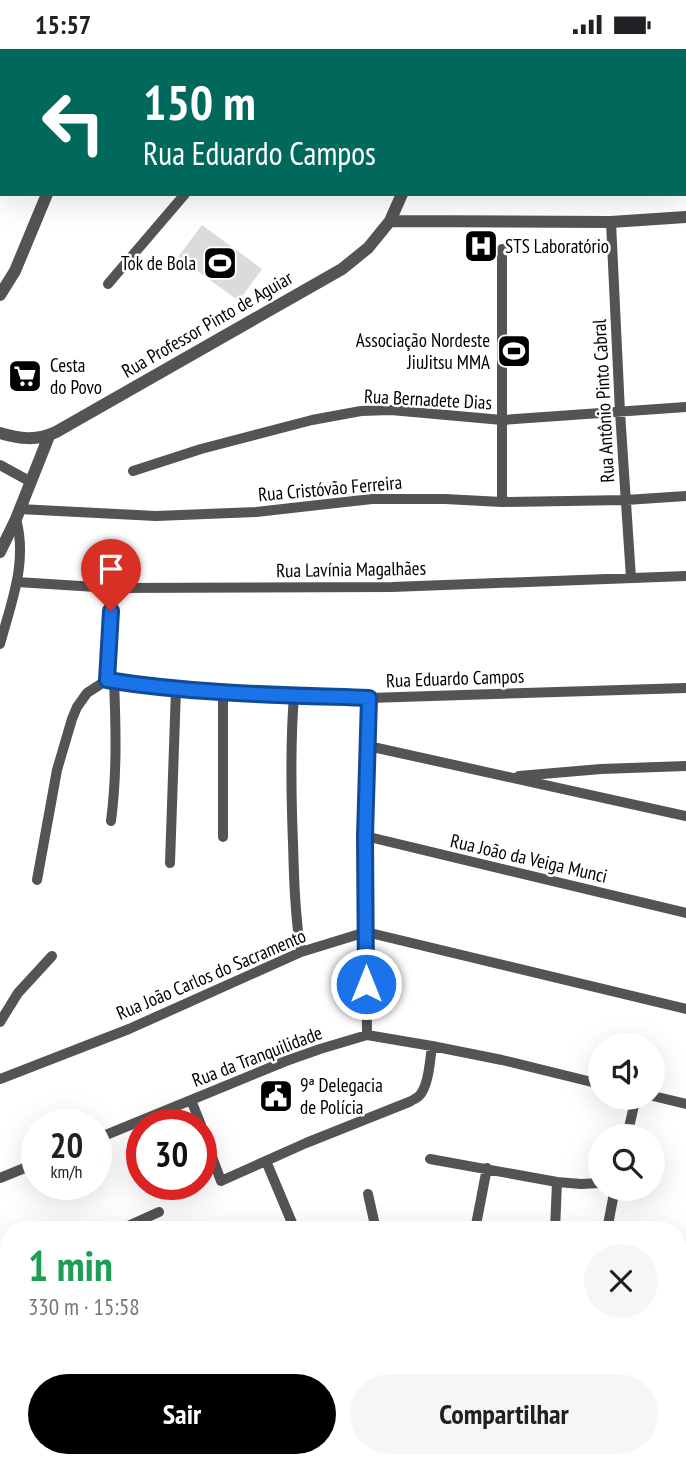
<!DOCTYPE html>
<html lang="pt">
<head>
<meta charset="utf-8">
<style>
  :root { --surface:#fff; --page:#f6f6f6; --text:#202124; --muted:#757577; --accent:#000 }
  body { margin:0; font-family:"PT Sans Narrow",sans-serif; background:var(--page); color:var(--text); height:100vh; display:flex; flex-direction:column; font-size:26px; white-space:nowrap }
  * { box-sizing:border-box; margin:0 }
  p { font-size:23px; color:var(--muted) }
  .icon { flex:none; width:38px; height:38px; fill:none; stroke:currentColor; stroke-width:2; stroke-linecap:round; stroke-linejoin:round }
  .map { position:relative; flex:1; overflow:hidden }
  .drawer { position:absolute; left:0px; top:1172px; width:686px; height:247px; display:flex; flex-direction:column; background:var(--surface); border-radius:28px 28px 0 0; box-shadow:0 7px 28px #0002 }
  .drawer>* { flex:none }
  .banner { position:absolute; left:0px; top:0px; width:686px; height:147px; box-shadow:0 7px 28px #0002; background:#00695c; color:#fff; overflow:hidden }
  .tools { position:absolute; left:588px; top:984px; display:grid; gap:14px }
  .tools a { display:grid; place-items:center; width:77px; height:77px; border-radius:50%; background:var(--surface); box-shadow:0 7px 28px #0002; font-size:35px }
  .speed { position:absolute; left:21px; top:1060px; display:flex; gap:14px; font-size:35px; font-weight:700; text-align:center }
  .speed>* { display:grid; place-content:center; width:91px; height:91px; border-radius:50%; background:var(--surface); box-shadow:0 7px 28px #0002; line-height:1 }
  .speed small { font-size:18px; font-weight:400 }
  .speed .limit { border:10px solid #d22; background:#fff; color:#111 }
  .pin { position:absolute; display:grid; place-items:center; width:60px; height:60px; color:#fff; margin:-72px -30px; border-radius:50% 50% 50% 0; rotate:-45deg; box-shadow:0 0 7px #0007 }
  .pin .icon { rotate:45deg }
  .me { position:absolute; width:77px; margin:-38px; rotate:0deg; stroke-linejoin:round; filter:drop-shadow(0 0 5px #0008) }
  .turn { display:flex; align-items:center; gap:24px; height:147px; padding:0 28px; font-size:32px }
  .turn .icon { width:91px; height:91px; stroke-width:2.5 }
  .turn b { display:block; font-size:49px; line-height:60px }
  .round { display:grid; place-items:center; flex:none; width:74px; height:74px; border-radius:37px; background:var(--page) }
  .headline { display:flex; align-items:center; justify-content:space-between; height:119px; padding:0 28px }
  h1 { font-size:42px; font-weight:700; line-height:52px; color:#1e9e55 }
  .cta { display:flex; gap:14px; margin-top:auto; padding:14px 28px }
  .cta a { flex:1; height:80px; border-radius:42px; background:var(--accent); color:#fff; font-size:28px; font-weight:700; line-height:80px; text-align:center }
  .cta a+a { background:var(--page); color:var(--text) }
  .status { display:flex; justify-content:space-between; align-items:center; height:49px; padding:0 35px; background:var(--surface); direction:ltr }
  .status svg { height:19px; fill:currentColor }
  .map>svg:first-child { display:block }
  .garden { fill:#dbdbdb }
  .lines { fill:none; stroke-linecap:round; stroke-linejoin:round }
  .minor { stroke:#545454; stroke-width:10 }
  .tertiary { stroke:#545454; stroke-width:12 }
  .route-casing { stroke:#114b97; stroke-width:18 }
  .route { stroke:#1a73e8; stroke-width:12 }
  .labels { text-anchor:middle; dominant-baseline:central; stroke-width:5; stroke-linejoin:round; paint-order:stroke }
  .poi-label { font-size:19px; fill:#000; stroke:#fff; text-anchor:start }
  .street-label { font-size:19px; fill:#000; stroke:#fff }
</style>
</head>
<body>
<div class="status"><b>15:57</b><svg viewBox="0 0 49 12"><path d="M0 12V9h3v3zM5 12V6h3v6zM10 12V3h3v9zM15 12V0h3v12zM26 1h20v11H26zM47 4h2v5h-2z"/></svg></div>
<div class="map">
<svg width="686" height="1418" viewBox="0 0 686 1418">
  <rect width="100%" height="100%" fill="#fff"/>
  <path class="garden" d="M202 176 262 220 239 252 178 208Z"/>
  <g class="lines">
    <path class="minor" d="M334 0 338 2
      M364 2 365 0
      M603 2V0
      M684 83H686
      M611 173 620 363 631 529
      M108 235 185 145
      M0 416 31 433
      M133 422 201 400 312 371 361 362 391 361 502 371 686 358
      M502 453V200
      M19 460 156 467 256 463 372 450H445L502 453 626 451 686 447
      M17 533 112 539 392 538 686 527
      M112 539 107 631 176 640 223 644 369 649 686 639
      M0 595C11 554 28 513 16 470
      M223 644V788
      M294 647C290 696 291 744 293 794 294 830 295 867 301 903
      M368 697 686 767
      M519 727 601 720 686 717
      M111 772C117 726 116 679 114 632
      M365 787 686 864
      M170 814 176 640
      M37 831 57 721 72 670 77 658 87 644 107 631
      M0 973 18 944 52 907
      M367 986 365 787 369 649
      M0 1030 129 980 301 903 366 883 686 960
      M653 1047 686 1055
      M191 1051 201 1076
      M201 1078 221 1132 306 1094 409 1053C413 1051 417 1049 419 1047 429 1037 430 1010 432 997
      M627 1087 636 1048
      M96 1090 286 1012 320 1000 367 986 432 997 502 1011 600 1035
      M430 1110 557 1133 581 1135 600 1134
      M266 1112 295 1181
      M0 1129 37 1114
      M368 1145 376 1181
      M119 1181 159 1163
      M475 1181 487 1119
      M555 1181 557 1133
      M607 1181 615 1139
      M677 1221 686 1219
      M0 1232 9 1229
      M310 1410 332 1418
      M549 1410 570 1418
      M0 1417 3 1418
      M579 1418 580 1410
      M684 1418 686 1406"/>
    <path class="tertiary" d="M108 2V0
      M464 2V0
      M390 172 611 173 686 168
      M0 246 15 222 47 145
      M0 384C19 390 37 392 56 383L342 220 368 199 390 172 402 145
      M0 503 16 470 49 387"/>
  </g>
  <g class="lines">
    <g class="route-casing">
      <path id="route" d="M111 562 107 631C194 645 282 646 369 649L365 787 366 935"/>
    </g>
    <use href="#route" class="route"/>
  </g>
  <defs>
    <g id="hospital-square" transform="scale(1.75)"><rect x="-9" y="-9" width="18" height="18" rx="4" fill="#000" stroke="#fff"/><path d="M-5-5h3v3.5h4V-5h3V5h-3V1.5h-4V5h-3Z" fill="#fff"/></g>
    <g id="stadium-square" transform="scale(1.75)"><rect x="-9" y="-9" width="18" height="18" rx="4" fill="#000" stroke="#fff"/><path d="M0-5a6.5 5 0 1 0 0 10a6.5 5 0 1 0 0-10ZM-3.5-1.8h7v3.6h-7Z" fill="#fff"/></g>
    <g id="supermarket-square" transform="scale(1.75)"><rect x="-9" y="-9" width="18" height="18" rx="4" fill="#000" stroke="#fff"/><path d="M-6-5.5h2.5l.6 2H6L4.5 2H-2.5L-4.4-4H-6ZM-1.5 3.2a1.3 1.3 0 1 0 .1 0ZM3 3.2a1.3 1.3 0 1 0 .1 0Z" fill="#fff"/></g>
    <g id="civic-square" transform="scale(1.75)"><rect x="-9" y="-9" width="18" height="18" rx="4" fill="#000" stroke="#fff"/><path d="M-.6-6.5H3V-4.5H.6V-3L4-1V1h2V6H-6V1h2V-1L-.6-3ZM-1.2 2.5V6h2.4V2.5Z" fill="#fff"/></g>
  </defs>
  <g fill-rule="evenodd">
    <use href="#hospital-square" x="481" y="197"/>
    <use href="#stadium-square" x="220" y="214"/>
    <use href="#stadium-square" x="514" y="302"/>
    <use href="#supermarket-square" x="25" y="327"/>
    <use href="#civic-square" x="276" y="1047"/>
  </g>
  <g class="labels">
    <g class="poi-label">
      <text x="505" y="197">STS Laboratório</text>
      <text x="196" y="214" text-anchor="end">Tok de Bola</text>
      <text x="490" y="291" text-anchor="end">Associação Nordeste<tspan x="490" dy="22">JiuJitsu MMA</tspan></text>
      <text x="50" y="316">Cesta<tspan x="50" dy="22">do Povo</tspan></text>
      <text x="300" y="1036">9ª Delegacia<tspan x="300" dy="22">de Polícia</tspan></text>
    </g>
    <g class="street-label">
      <text transform="translate(207 275) rotate(-30)">Rua Professor Pinto de Aguiar</text>
      <text transform="translate(428 350) rotate(3)">Rua Bernadete Dias</text>
      <text transform="translate(603 352) rotate(-93)">Rua Antônio Pinto Cabral</text>
      <text transform="translate(330 439) rotate(-5)">Rua Cristóvão Ferreira</text>
      <text transform="translate(351 520) rotate(-1)">Rua Lavínia Magalhães</text>
      <text transform="translate(455 629) rotate(-2)">Rua Eduardo Campos</text>
      <text transform="translate(529 809) rotate(13)">Rua João da Veiga Munci</text>
      <text transform="translate(211 925) rotate(-23)">Rua João Carlos do Sacramento</text>
      <text transform="translate(257 1007) rotate(-21)">Rua da Tranquilidade</text>
    </g>
  </g>
</svg>
<div class="tools">
<a><svg class="icon" aria-label="sound" viewBox="0 0 24 24"><path d="M4 9h4l5-4v14l-5-4H4zM17 9q2 3 0 6"/></svg></a>
<a><svg class="icon" aria-label="search" viewBox="0 0 24 24"><circle cx="10" cy="10" r="6"/><path d="M15 15l6 6"/></svg></a>
</div>
<div class="speed"><div>20<small>km/h</small></div><div class="limit">30</div></div>
<div class="pin" style="left:111px;top:562px;background:#d93025"><svg class="icon" aria-label="arrive" viewBox="0 0 24 24"><path d="M6 21V4h12l-3 4 3 4H6"/></svg></div>
<svg class="me" style="left:366px;top:935px" viewBox="-20 -20 40 40"><circle r="17" fill="#1a73e8" stroke="#fff" stroke-width="3"/><path d="M0-11L8 9 0 5-8 9z" fill="#fff"/></svg>
<div class="banner">
<div class="turn"><svg class="icon" aria-label="left" viewBox="0 0 24 24"><path d="M17 20v-9H6M10 6l-5 5 5 5"/></svg><div><b>150 m</b>Rua Eduardo Campos</div></div>
</div>
<section class="drawer">
<div class="headline"><div><h1>1 min</h1><p>330 m · 15:58</p></div><a class="round"><svg class="icon" aria-label="close" viewBox="0 0 24 24"><path d="M6 6l12 12M18 6L6 18"/></svg></a></div>
<div class="cta"><a>Sair</a><a>Compartilhar</a></div>
</section>
</div>
</body>
</html>
